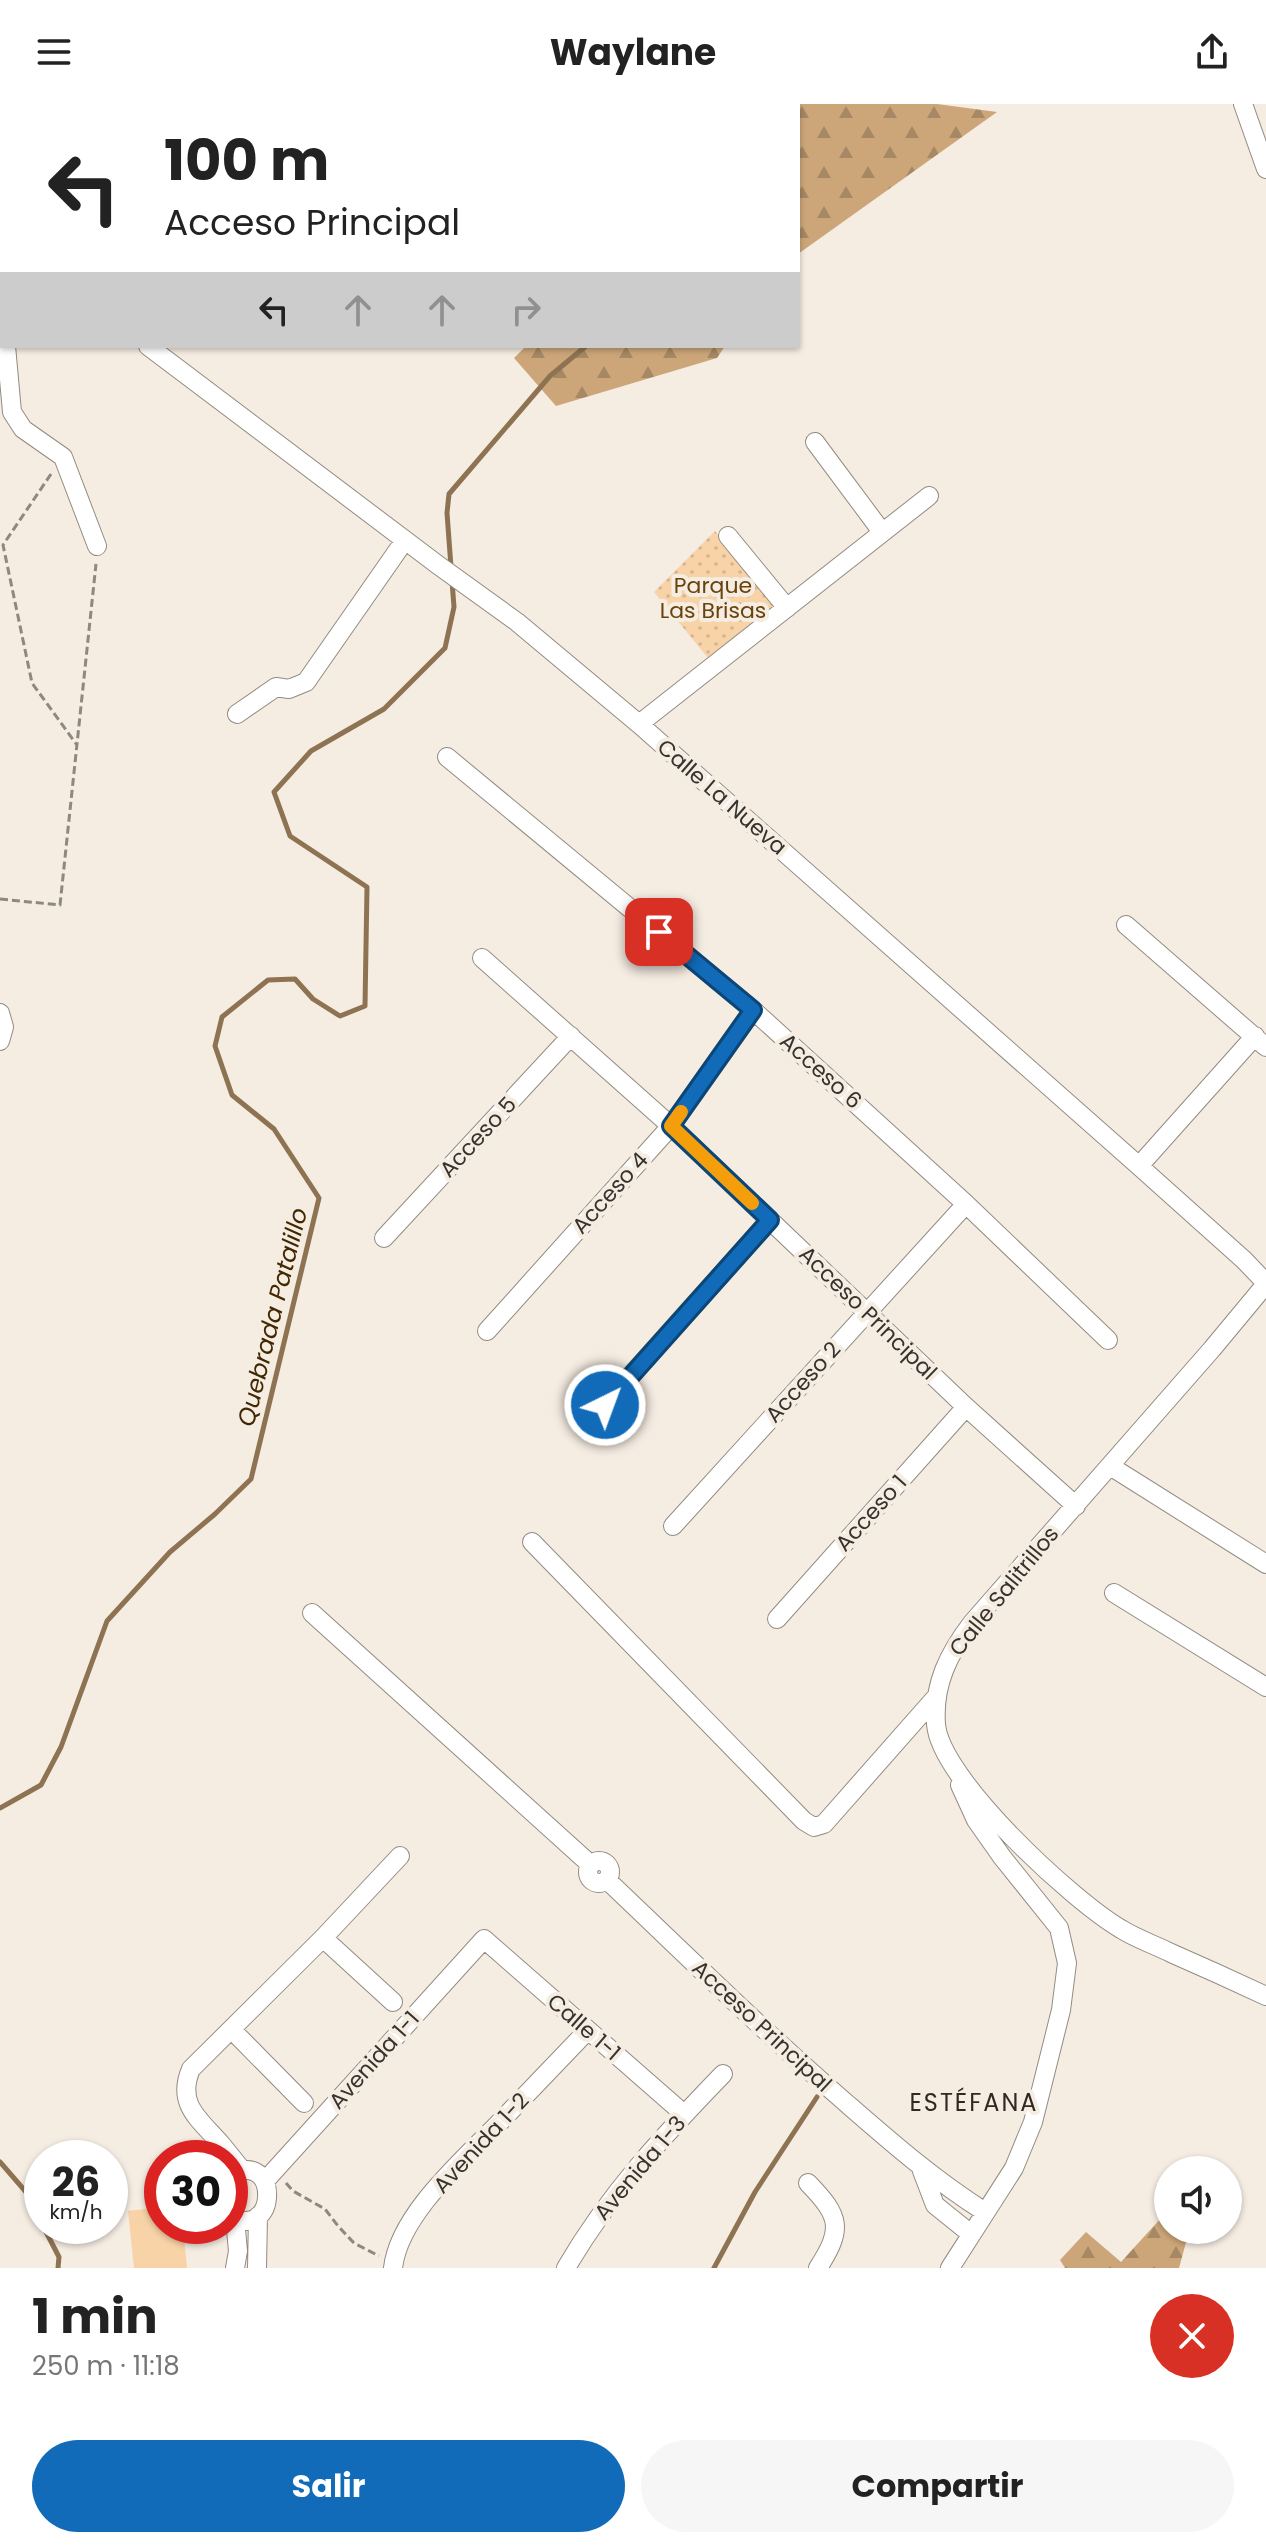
<!DOCTYPE html>
<html lang="es">
<head>
<meta charset="utf-8">
<style>
  :root { --surface:#fff; --page:#f6f6f6; --text:#222; --muted:#767676; --accent:#116bb8 }
  body { margin:0; font-family:Poppins,sans-serif; background:var(--page); color:var(--text); height:100vh; display:flex; flex-direction:column; font-size:30px; white-space:nowrap }
  * { box-sizing:border-box; margin:0 }
  p { font-size:26px; color:var(--muted) }
  .icon { flex:none; width:44px; height:44px; fill:none; stroke:currentColor; stroke-width:2; stroke-linecap:round; stroke-linejoin:round }
  .map { position:relative; height:2164px; overflow:hidden }
  .details { display:flex; flex-direction:column; background:var(--surface); flex:1 }
  .details>* { flex:none }
  .top-card { position:absolute; left:0px; top:0px; width:800px; height:244px; box-shadow:0 2px 6px #0004; background:#fff; color:var(--text); overflow:hidden }
  .tools { position:absolute; left:1154px; top:2052px; display:grid; gap:16px }
  .tools a { display:grid; place-items:center; width:88px; height:88px; border-radius:50%; background:var(--surface); box-shadow:0 2px 6px #0004; font-size:40px }
  .speed { position:absolute; left:24px; top:2036px; display:flex; gap:16px; font-size:40px; font-weight:700; text-align:center }
  .speed>* { display:grid; place-content:center; width:104px; height:104px; border-radius:50%; background:var(--surface); box-shadow:0 2px 6px #0004; line-height:1 }
  .speed small { font-size:20px; font-weight:400 }
  .speed .limit { border:12px solid #d22; background:#fff; color:#111 }
  .pin { position:absolute; display:grid; place-items:center; width:68px; height:68px; color:#fff; margin:-34px; border-radius:16px; box-shadow:0 4px 12px #0006 }
  .me { position:absolute; width:88px; margin:-44px; rotate:42deg; stroke-linejoin:round; filter:drop-shadow(0 0 6px #0008) }
  .turn { display:flex; align-items:center; gap:28px; height:168px; padding:0 32px; font-size:36px }
  .turn .icon { width:104px; height:104px; stroke-width:2.5 }
  .turn b { display:block; font-size:56px; line-height:68px }
  .lanes { display:flex; align-items:center; height:76px; padding:0 32px; background:#0003; justify-content:center; gap:40px; direction:ltr }
  .lanes .off { opacity:.35 }
  .round { display:grid; place-items:center; flex:none; width:84px; height:84px; border-radius:42px; background:var(--page) }
  .overview { display:flex; align-items:center; justify-content:space-between; height:136px; padding:0 32px }
  h1 { font-size:48px; font-weight:700; line-height:60px }
  .primary-button { display:flex; gap:16px; margin-top:auto; padding:16px 32px }
  .primary-button a { flex:1; height:92px; border-radius:48px; background:var(--accent); color:#fff; font-size:32px; font-weight:700; line-height:92px; text-align:center }
  .primary-button a+a { background:var(--page); color:var(--text) }
  header { display:flex; justify-content:space-between; align-items:center; height:104px; padding:0 32px; background:var(--surface); font-size:36px; font-weight:700 }
  .map>svg:first-child { display:block }
  .forest { fill:url(#forest-firs) }
  .park { fill:url(#park-dots) }
  .garden { fill:#f8d3a8 }
  .lines { fill:none; stroke-linecap:round; stroke-linejoin:round }
  .stream { stroke:#8e7352; stroke-width:5 }
  .minor-casing { stroke:#938b82; stroke-width:20 }
  .path { stroke:#8e8881; stroke-width:3; stroke-dasharray:8 4; stroke-linecap:butt }
  .minor { stroke:#fff; stroke-width:18 }
  .route-casing { stroke:#0b4678; stroke-width:20 }
  .route { stroke:#116bb8; stroke-width:14 }
  .slow { stroke:#f59e0b; stroke-width:14 }
  .labels { text-anchor:middle; dominant-baseline:central; stroke-width:8; stroke-linejoin:round; paint-order:stroke }
  .park-label { font-size:22px; fill:#69430b; stroke:#f5ece2 }
  .street-label { font-size:22px; fill:#36332f; stroke:#f5ece2 }
  .water-label { font-size:24px; font-style:italic; fill:#422802; stroke:#f5ece2 }
  .neighbourhood-label { font-size:24px; letter-spacing:2px; fill:#302922; stroke:#f5ece2 }
</style>
</head>
<body>
<header><svg class="icon" aria-label="menu" viewBox="0 0 24 24"><path d="M4 6h16M4 12h16M4 18h16"/></svg>Waylane<svg class="icon" aria-label="share" viewBox="0 0 24 24"><path d="M12 15V3M7 8l5-5 5 5M5 13v7h14v-7"/></svg></header>
<div class="map">
<svg width="1266" height="2164" viewBox="0 0 1266 2164">
  <defs>
    <pattern id="forest-firs" width="22" height="20" patternUnits="userSpaceOnUse" patternTransform="scale(2)"><rect width="22" height="20" fill="#cca679"/><path d="M5 1l3.5 6h-7zM16 11l3.5 6h-7z" fill="#a68864"/></pattern>
    <pattern id="park-dots" width="8" height="8" patternUnits="userSpaceOnUse" patternTransform="scale(2)"><rect width="8" height="8" fill="#f8d3a8"/><path d="M2 2h.1M6 6h.1" fill="none" stroke="#d5b691" stroke-width="1.8" stroke-linecap="round"/></pattern>
  </defs>
  <rect width="100%" height="100%" fill="#f5ece2"/>
  <path class="forest" d="M744 0H937L997 8 798 150V2H742Z
    M526 242H725L717 254 556 302 514 254Z
    M1162 2113 1168 2117V2126H1181L1188 2131 1179 2164H1065L1060 2156 1086 2128 1121 2158Z"/>
  <path class="park" d="M578 0H733L731 2H572Z
    M715 427 774 501 708 554 654 488Z"/>
  <path class="garden" d="M162 2103V2122H183L187 2164H134L128 2107Z"/>
  <g class="lines">
    <path class="stream" d="M785 2 787 0
      M451 463 447 409 449 390 550 272 586 242
      M0 1704 41 1681 61 1643 107 1517 170 1448 215 1410 251 1375 319 1094 274 1025 232 991 215 942 222 913 268 876 295 875 313 895 340 912 365 902 367 783 290 732 274 688 311 647 384 605 445 544 454 503 452 477
      M0 2058 26 2088 42 2119
      M43 2122 59 2153 58 2164
      M714 2164 755 2088 817 1993"/>
    <g class="minor-casing">
      <path id="minor" d="M531 0H544
        M1243 0 1266 65
        M59 2 60 0
        M248 2 250 0
        M451 2V0
        M0 35 2 36
        M0 127 2 129
        M0 173 2 196
        M6 242 12 308 23 325 63 353 97 442
        M148 242 438 461 517 518 639 620 1139 1062 1244 1156 1266 1179
        M815 338 882 428
        M728 432 787 504
        M237 610 276 583 289 585 306 578 405 436
        M639 620 929 392
        M447 653 753 906 966 1100 1108 1236
        M1126 821 1266 943
        M482 854 671 1022 966 1303 1076 1402
        M0 909 4 923 0 937
        M1139 1062 1255 932
        M384 1134 571 932
        M1266 1180 1212 1245 972 1519C949 1549 933 1580 936 1620 940 1675 1073 1797 1121 1825 1137 1835 1155 1841 1171 1849 1203 1863 1234 1877 1266 1892
        M487 1227 671 1022 753 906
        M584 1324 770 1116
        M1110 1362 1266 1460
        M673 1422 966 1100
        M532 1438 804 1717 814 1723 824 1720 936 1593
        M1114 1489 1266 1583
        M312 1509 591 1761
        M777 1515 966 1303
        M588 1768a11 11 0 1 1 22 0a11 11 0 1 1-22 0Z
        M607 1776C686 1851 763 1927 845 1998 891 2038 933 2075 985 2108
        M323 1834 393 1898
        M232 1926 304 1999
        M221 2040C199 2015 176 2000 191 1965L323 1834 400 1752
        M223 2054 221 2040 242 2066
        M922 2067 935 2101 971 2130
        M230 2071C281 2044 278 2139 230 2112
        M265 2077 484 1835 684 2010
        M808 2079C841 2113 843 2125 818 2164
        M235 2115 238 2147 235 2164
        M257 2164 258 2112
        M393 2164C399 2111 462 2057 498 2020 528 1989 558 1957 588 1926
        M566 2164C609 2090 664 2031 723 1970
        M950 2164 1014 2064 1033 2018 1061 1906 1067 1859 1059 1824 1002 1753 976 1716 960 1681"/>
    </g>
    <path class="path" d="M51 370 3 441 32 579 77 641
      M0 795 60 801 96 460
      M286 2079 293 2087 325 2105 338 2122 354 2139 379 2152"/>
    <use href="#minor" class="minor"/>
  </g>
  <g class="lines">
    <g class="route-casing">
      <path id="route" d="M605 1301 770 1116 671 1022 753 906 659 828"/>
    </g>
    <use href="#route" class="route"/>
    <path class="slow" d="M681 1008 671 1022 752 1099"/>
  </g>
  <g class="labels">
    <g class="park-label">
      <text x="713" y="481">Parque<tspan x="713" dy="25">Las Brisas</tspan></text>
    </g>
    <g class="street-label">
      <text transform="translate(722 693) rotate(41)">Calle La Nueva</text>
      <text transform="translate(821 967) rotate(42)">Acceso 6</text>
      <text transform="translate(478 1033) rotate(-47)">Acceso 5</text>
      <text transform="translate(610 1089) rotate(-48)">Acceso 4</text>
      <text transform="translate(868 1209) rotate(44)">Acceso Principal</text>
      <text transform="translate(803 1278) rotate(-48)">Acceso 2</text>
      <text transform="translate(871 1409) rotate(-48)">Acceso 1</text>
      <text transform="translate(1004 1487) rotate(-51)">Calle Salitrillos</text>
      <text transform="translate(762 1922) rotate(43)">Acceso Principal</text>
      <text transform="translate(584 1923) rotate(41)">Calle 1-1</text>
      <text transform="translate(374 1956) rotate(-48)">Avenida 1-1</text>
      <text transform="translate(481 2039) rotate(-47)">Avenida 1-2</text>
      <text transform="translate(640 2064) rotate(-50)">Avenida 1-3</text>
    </g>
    <g class="water-label">
      <text transform="translate(272 1213) rotate(-76)">Quebrada Patalillo</text>
    </g>
    <g class="neighbourhood-label">
      <text x="974" y="1998">ESTÉFANA</text>
    </g>
  </g>
</svg>
<div class="tools">
<a><svg class="icon" aria-label="sound" viewBox="0 0 24 24"><path d="M4 9h4l5-4v14l-5-4H4zM17 9q2 3 0 6"/></svg></a>
</div>
<div class="speed"><div>26<small>km/h</small></div><div class="limit">30</div></div>
<div class="pin" style="left:659px;top:828px;background:#d93025"><svg class="icon" aria-label="arrive" viewBox="0 0 24 24"><path d="M6 21V4h12l-3 4 3 4H6"/></svg></div>
<svg class="me" style="left:605px;top:1301px" viewBox="-20 -20 40 40"><circle r="17" fill="#116bb8" stroke="#fff" stroke-width="3"/><path d="M0-11L8 9 0 5-8 9z" fill="#fff"/></svg>
<div class="top-card">
<div class="turn"><svg class="icon" aria-label="left" viewBox="0 0 24 24"><path d="M17 20v-9H6M10 6l-5 5 5 5"/></svg><div><b>100 m</b>Acceso Principal</div></div>
<div class="lanes"><svg class="icon" aria-label="left" viewBox="0 0 24 24"><path d="M17 20v-9H6M10 6l-5 5 5 5"/></svg><svg class="icon off" aria-label="ahead" viewBox="0 0 24 24"><path d="M12 20V5M6 11l6-6 6 6"/></svg><svg class="icon off" aria-label="ahead" viewBox="0 0 24 24"><path d="M12 20V5M6 11l6-6 6 6"/></svg><svg class="icon off" aria-label="right" viewBox="0 0 24 24"><path d="M7 20v-9h11M14 6l5 5-5 5"/></svg></div>
</div>
</div>
<section class="details">
<div class="overview"><div><h1>1 min</h1><p>250 m · 11:18</p></div><a class="round" style="background:#d93025;color:#fff"><svg class="icon" aria-label="close" viewBox="0 0 24 24"><path d="M6 6l12 12M18 6L6 18"/></svg></a></div>
<div class="primary-button"><a>Salir</a><a>Compartir</a></div>
</section>
</body>
</html>
